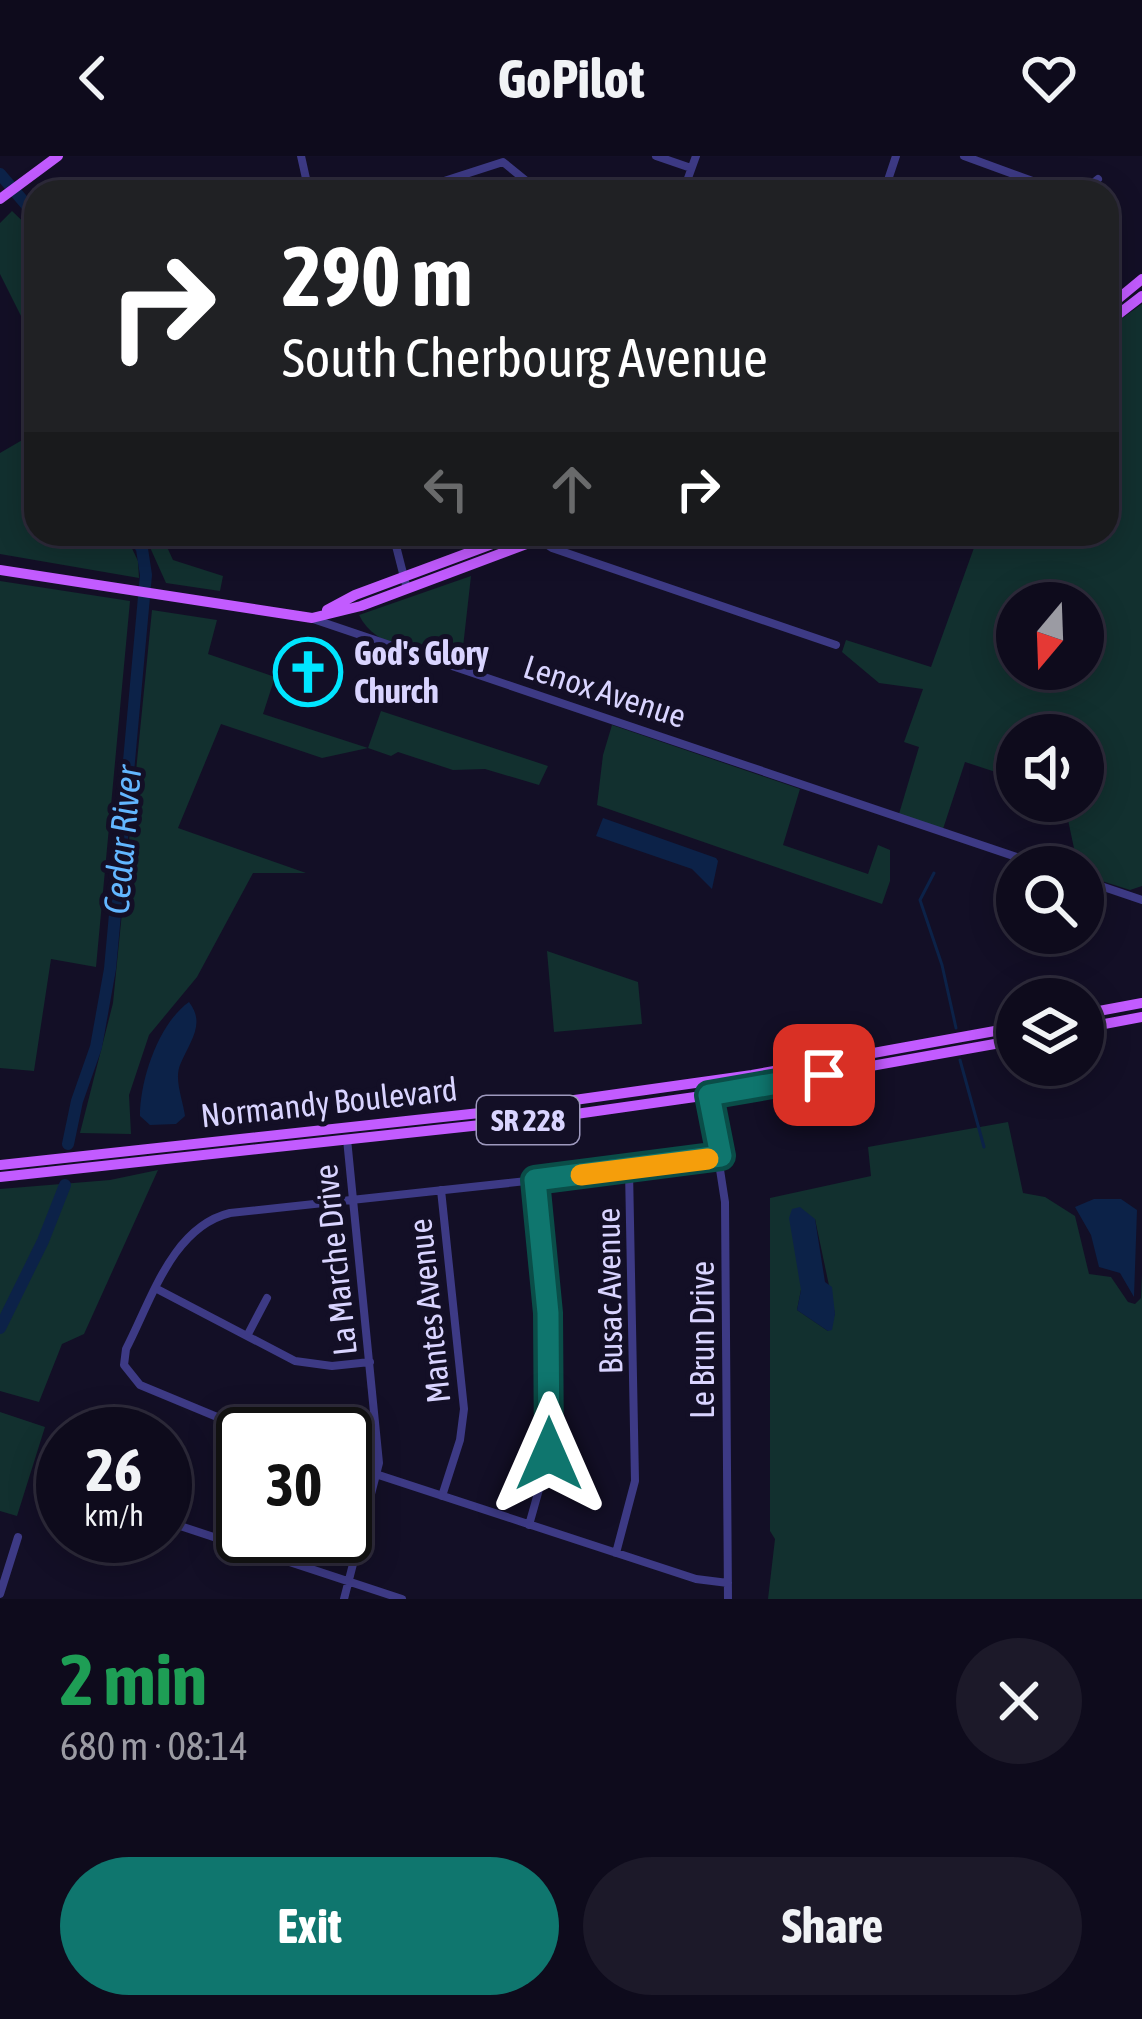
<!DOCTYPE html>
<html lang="en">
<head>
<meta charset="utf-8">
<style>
  :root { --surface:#0e0b1c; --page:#1c1929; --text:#f1f3f6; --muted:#9b9ba3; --line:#2e2b3b; --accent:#0f766e }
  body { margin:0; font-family:"Asap Condensed",sans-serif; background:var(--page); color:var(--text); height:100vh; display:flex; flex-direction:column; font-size:45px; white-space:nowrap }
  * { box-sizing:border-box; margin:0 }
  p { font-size:39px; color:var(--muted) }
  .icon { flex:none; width:66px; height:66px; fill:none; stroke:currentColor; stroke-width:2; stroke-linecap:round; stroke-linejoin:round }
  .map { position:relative; height:1443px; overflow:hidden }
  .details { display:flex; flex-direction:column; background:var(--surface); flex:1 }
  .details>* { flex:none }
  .hud { position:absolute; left:24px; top:24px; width:1095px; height:366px; border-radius:36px; box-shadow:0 6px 30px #0003,0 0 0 3px var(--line); background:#202124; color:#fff; overflow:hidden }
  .needle { width:78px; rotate:199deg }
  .tools { position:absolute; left:996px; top:426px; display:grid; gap:24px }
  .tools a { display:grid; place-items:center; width:108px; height:108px; border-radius:50%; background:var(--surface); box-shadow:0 6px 30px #0003,0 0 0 3px var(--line); font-size:60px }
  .speed { position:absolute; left:36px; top:1251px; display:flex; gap:24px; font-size:60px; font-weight:700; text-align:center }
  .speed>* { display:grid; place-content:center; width:156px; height:156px; border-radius:50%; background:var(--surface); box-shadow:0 6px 30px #0003,0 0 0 3px var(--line); line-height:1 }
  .speed small { font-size:30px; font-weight:400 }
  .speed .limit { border:6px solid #111; border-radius:18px; background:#fff; color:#111 }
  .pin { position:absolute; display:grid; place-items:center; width:102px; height:102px; color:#fff; margin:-51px; border-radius:24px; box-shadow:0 6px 18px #0006 }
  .me { position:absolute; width:132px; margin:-66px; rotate:0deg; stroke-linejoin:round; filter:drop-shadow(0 0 9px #0008) }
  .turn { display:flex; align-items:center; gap:42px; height:252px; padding:0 60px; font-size:54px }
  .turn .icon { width:156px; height:156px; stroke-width:2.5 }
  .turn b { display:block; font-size:84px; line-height:102px }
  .lanes { display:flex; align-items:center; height:114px; padding:0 60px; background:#0003; justify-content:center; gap:60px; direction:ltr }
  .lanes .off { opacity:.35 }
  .round { display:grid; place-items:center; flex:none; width:126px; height:126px; border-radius:63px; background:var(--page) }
  .headline { display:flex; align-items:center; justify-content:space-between; height:204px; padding:0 60px }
  h1 { font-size:72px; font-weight:700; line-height:90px; color:#1e9e55 }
  .button { display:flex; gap:24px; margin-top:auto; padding:24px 60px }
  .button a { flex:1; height:138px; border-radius:72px; background:var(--accent); color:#fff; font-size:48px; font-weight:700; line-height:138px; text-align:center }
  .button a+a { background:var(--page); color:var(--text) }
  header { display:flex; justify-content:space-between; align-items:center; height:156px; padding:0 60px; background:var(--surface); font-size:54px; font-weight:700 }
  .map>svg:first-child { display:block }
  .green { fill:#12302f; fill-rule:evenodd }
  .water { fill:#0c2248 }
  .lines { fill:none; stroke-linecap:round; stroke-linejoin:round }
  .stream { stroke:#0c2248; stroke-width:3 }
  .river { stroke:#0c2248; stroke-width:12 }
  .minor { stroke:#3d3a85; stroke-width:8 }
  .major { stroke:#c25bff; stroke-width:10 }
  .route-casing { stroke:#0a4d48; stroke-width:30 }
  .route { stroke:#0f766e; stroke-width:21 }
  .slow { stroke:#f59e0b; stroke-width:21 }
  .labels { text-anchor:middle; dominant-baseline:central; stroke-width:10; stroke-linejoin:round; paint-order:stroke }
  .shield { fill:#130f26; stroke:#9e99be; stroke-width:3 }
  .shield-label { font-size:30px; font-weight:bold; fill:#d9d4ff }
  .poi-label { font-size:33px; font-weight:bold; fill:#d9d4ff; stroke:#130f26; text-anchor:start }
  .street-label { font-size:33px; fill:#d9d4ff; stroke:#130f26 }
  .water-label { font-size:36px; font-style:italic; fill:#62b6ff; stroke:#130f26 }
</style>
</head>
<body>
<header><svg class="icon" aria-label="back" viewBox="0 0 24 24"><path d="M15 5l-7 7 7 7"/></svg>GoPilot<svg class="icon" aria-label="heart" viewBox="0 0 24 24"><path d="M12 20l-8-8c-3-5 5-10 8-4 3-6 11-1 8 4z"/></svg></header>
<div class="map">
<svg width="1142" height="1443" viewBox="0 0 1142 1443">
  <rect width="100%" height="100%" fill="#130f26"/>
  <path class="green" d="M12 55 36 78V190L0 118V67Z
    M1142 148V730L1130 734 1083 719V711H1078L1064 645H1083V579H1017V623L965 606 943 673 899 658 919 591 904 586 923 533 879 527 842 496 846 484 931 511 979 378H1107V173ZM1017 447H1083V513H1017Z
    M36 276V378H125L138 405 139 422 0 398V297Z
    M144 378H161L173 404 223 420 220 435 166 427Z
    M471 420 461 509C428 499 375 493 359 459Z
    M0 425 130 445 96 811 51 803 34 915 0 912Z
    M152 454 217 464 208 498 275 521 263 558 368 592 381 555 548 610 539 629 485 613 453 614 398 596 391 600 368 592 322 602 221 568 178 672 306 717H253L197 821 149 879 129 939 131 978 80 977 113 847Z
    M612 569 800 633 783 689 868 718 878 689 890 694V725L882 748 597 649 603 599Z
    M547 795 638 826 642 868 554 876Z
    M1008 966 1023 1037 1045 1041 1075 1060 1089 1118 1111 1121 1128 1146 1135 1148 1141 1142 1142 1117V1443H768L775 1383 770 1375V1042L871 1020 868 991ZM815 1063 835 1158 828 1175 797 1154Z
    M158 1014 84 1178 62 1188 39 1246 0 1235V1033L110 1024Z
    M0 1256 45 1271 17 1360 0 1355Z"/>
  <path class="water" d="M603 662 716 702 718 705 712 733 692 713 596 680Z
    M189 846C206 868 190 885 180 909 174 924 183 944 185 960L176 968 150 969 140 960C140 923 159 867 189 846Z
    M1094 1043H1121L1137 1054 1134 1141 1120 1117 1099 1111 1091 1079 1075 1051Z
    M800 1051 815 1063 825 1126 832 1131 835 1158 832 1174 828 1175 797 1154 801 1134 789 1062 792 1053Z"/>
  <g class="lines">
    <path class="stream" d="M934 717 920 744 942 809 956 872
      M960 904 984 991"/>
    <path class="river" d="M0 18 36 60
      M68 988 77 945 96 891 110 813 146 419 142 393 133 378
      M0 1172 43 1085 65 1029"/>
    <path class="minor" d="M301 0 309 36
      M656 0 691 12
      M964 0 1063 36
      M410 36 503 6 540 36
      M683 36 696 0
      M884 36 896 0
      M1082 36 1098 23
      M393 378 407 433
      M241 379 291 387 319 378
      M540 384 552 392 836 489
      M313 463 1046 711
      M1083 724 1142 744
      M708 936 725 1046 728 1443
      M441 1034 464 1253 460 1284 442 1340
      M157 1133 295 1205 332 1210 370 1206
      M247 1180 267 1142
      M258 1278 140 1229 124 1209 126 1193C151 1145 172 1071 230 1057L676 1009 721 1000
      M345 1308 696 1423 728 1427
      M165 1365 402 1443
      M529 1369 549 1298 548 1157 535 1024
      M616 1397 635 1325 629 1014
      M0 1438 18 1381
      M344 1443 379 1307 347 983"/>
    <path class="major" d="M0 43 58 0
      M1107 152 1142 123
      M1107 167 1142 140
      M0 414 312 462 361 450 553 378
      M327 454 355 439 519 378
      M1083 858 1142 847
      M1083 872 1142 861
      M0 1009 489 956 752 919 1017 871
      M0 1021 555 961 709 939 1017 884"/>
  </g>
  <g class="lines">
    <g class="route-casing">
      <path id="route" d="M549 1298 548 1157 535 1024 721 1000 709 939 824 919"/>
    </g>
    <use href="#route" class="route"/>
    <path class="slow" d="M581 1019 708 1003"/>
  </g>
  <defs>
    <g id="church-ring" transform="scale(3.45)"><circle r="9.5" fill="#130f26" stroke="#00e5ff" stroke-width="1.5"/><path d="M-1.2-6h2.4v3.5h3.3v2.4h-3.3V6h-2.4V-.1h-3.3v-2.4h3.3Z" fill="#00e5ff"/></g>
  </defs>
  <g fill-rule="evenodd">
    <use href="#church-ring" x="308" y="516"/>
  </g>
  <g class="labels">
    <rect class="shield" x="477" y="940" width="102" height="48" rx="9"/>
    <g class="shield-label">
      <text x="528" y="964">SR 228</text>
    </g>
    <g class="poi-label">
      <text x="354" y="497">God's Glory<tspan x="354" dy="38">Church</tspan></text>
    </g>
    <g class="street-label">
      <text transform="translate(605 535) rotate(18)">Lenox Avenue</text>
      <text transform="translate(329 946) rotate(-6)">Normandy Boulevard</text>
      <text transform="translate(335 1104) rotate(-96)">La Marche Drive</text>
      <text transform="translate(609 1135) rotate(-91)">Busac Avenue</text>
      <text transform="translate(429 1155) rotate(-96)">Mantes Avenue</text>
      <text transform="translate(702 1184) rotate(-90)">Le Brun Drive</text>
    </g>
    <g class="water-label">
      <text transform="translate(122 684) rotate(-85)">Cedar River</text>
    </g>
  </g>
</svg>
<div class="tools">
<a><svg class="needle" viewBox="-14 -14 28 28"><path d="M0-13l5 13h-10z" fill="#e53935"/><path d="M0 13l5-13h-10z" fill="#9b9ba3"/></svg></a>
<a><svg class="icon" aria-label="sound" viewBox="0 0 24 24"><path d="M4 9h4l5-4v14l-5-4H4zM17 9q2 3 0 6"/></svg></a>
<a><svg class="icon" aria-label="search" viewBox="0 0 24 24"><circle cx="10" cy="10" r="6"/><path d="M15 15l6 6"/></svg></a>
<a><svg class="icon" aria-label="layers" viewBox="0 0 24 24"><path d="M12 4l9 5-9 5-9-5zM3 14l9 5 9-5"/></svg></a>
</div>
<div class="speed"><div>26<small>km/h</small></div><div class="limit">30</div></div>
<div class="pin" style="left:824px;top:919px;background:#d93025"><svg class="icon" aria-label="arrive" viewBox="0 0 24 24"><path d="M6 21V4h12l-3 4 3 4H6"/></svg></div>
<svg class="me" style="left:549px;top:1298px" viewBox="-20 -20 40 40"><path d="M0-17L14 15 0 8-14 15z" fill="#0f766e" stroke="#fff" stroke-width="4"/></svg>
<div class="hud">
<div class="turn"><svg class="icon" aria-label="right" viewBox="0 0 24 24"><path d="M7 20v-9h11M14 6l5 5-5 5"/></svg><div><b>290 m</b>South Cherbourg Avenue</div></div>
<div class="lanes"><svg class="icon off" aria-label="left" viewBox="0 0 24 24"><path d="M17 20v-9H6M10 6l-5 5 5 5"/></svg><svg class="icon off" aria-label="ahead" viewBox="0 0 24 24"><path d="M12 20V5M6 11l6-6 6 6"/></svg><svg class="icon" aria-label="right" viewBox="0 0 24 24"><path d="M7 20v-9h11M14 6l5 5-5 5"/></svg></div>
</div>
</div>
<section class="details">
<div class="headline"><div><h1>2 min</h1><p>680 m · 08:14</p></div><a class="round"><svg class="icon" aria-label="close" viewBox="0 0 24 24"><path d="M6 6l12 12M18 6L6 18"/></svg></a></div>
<div class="button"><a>Exit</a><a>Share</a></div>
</section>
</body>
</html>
